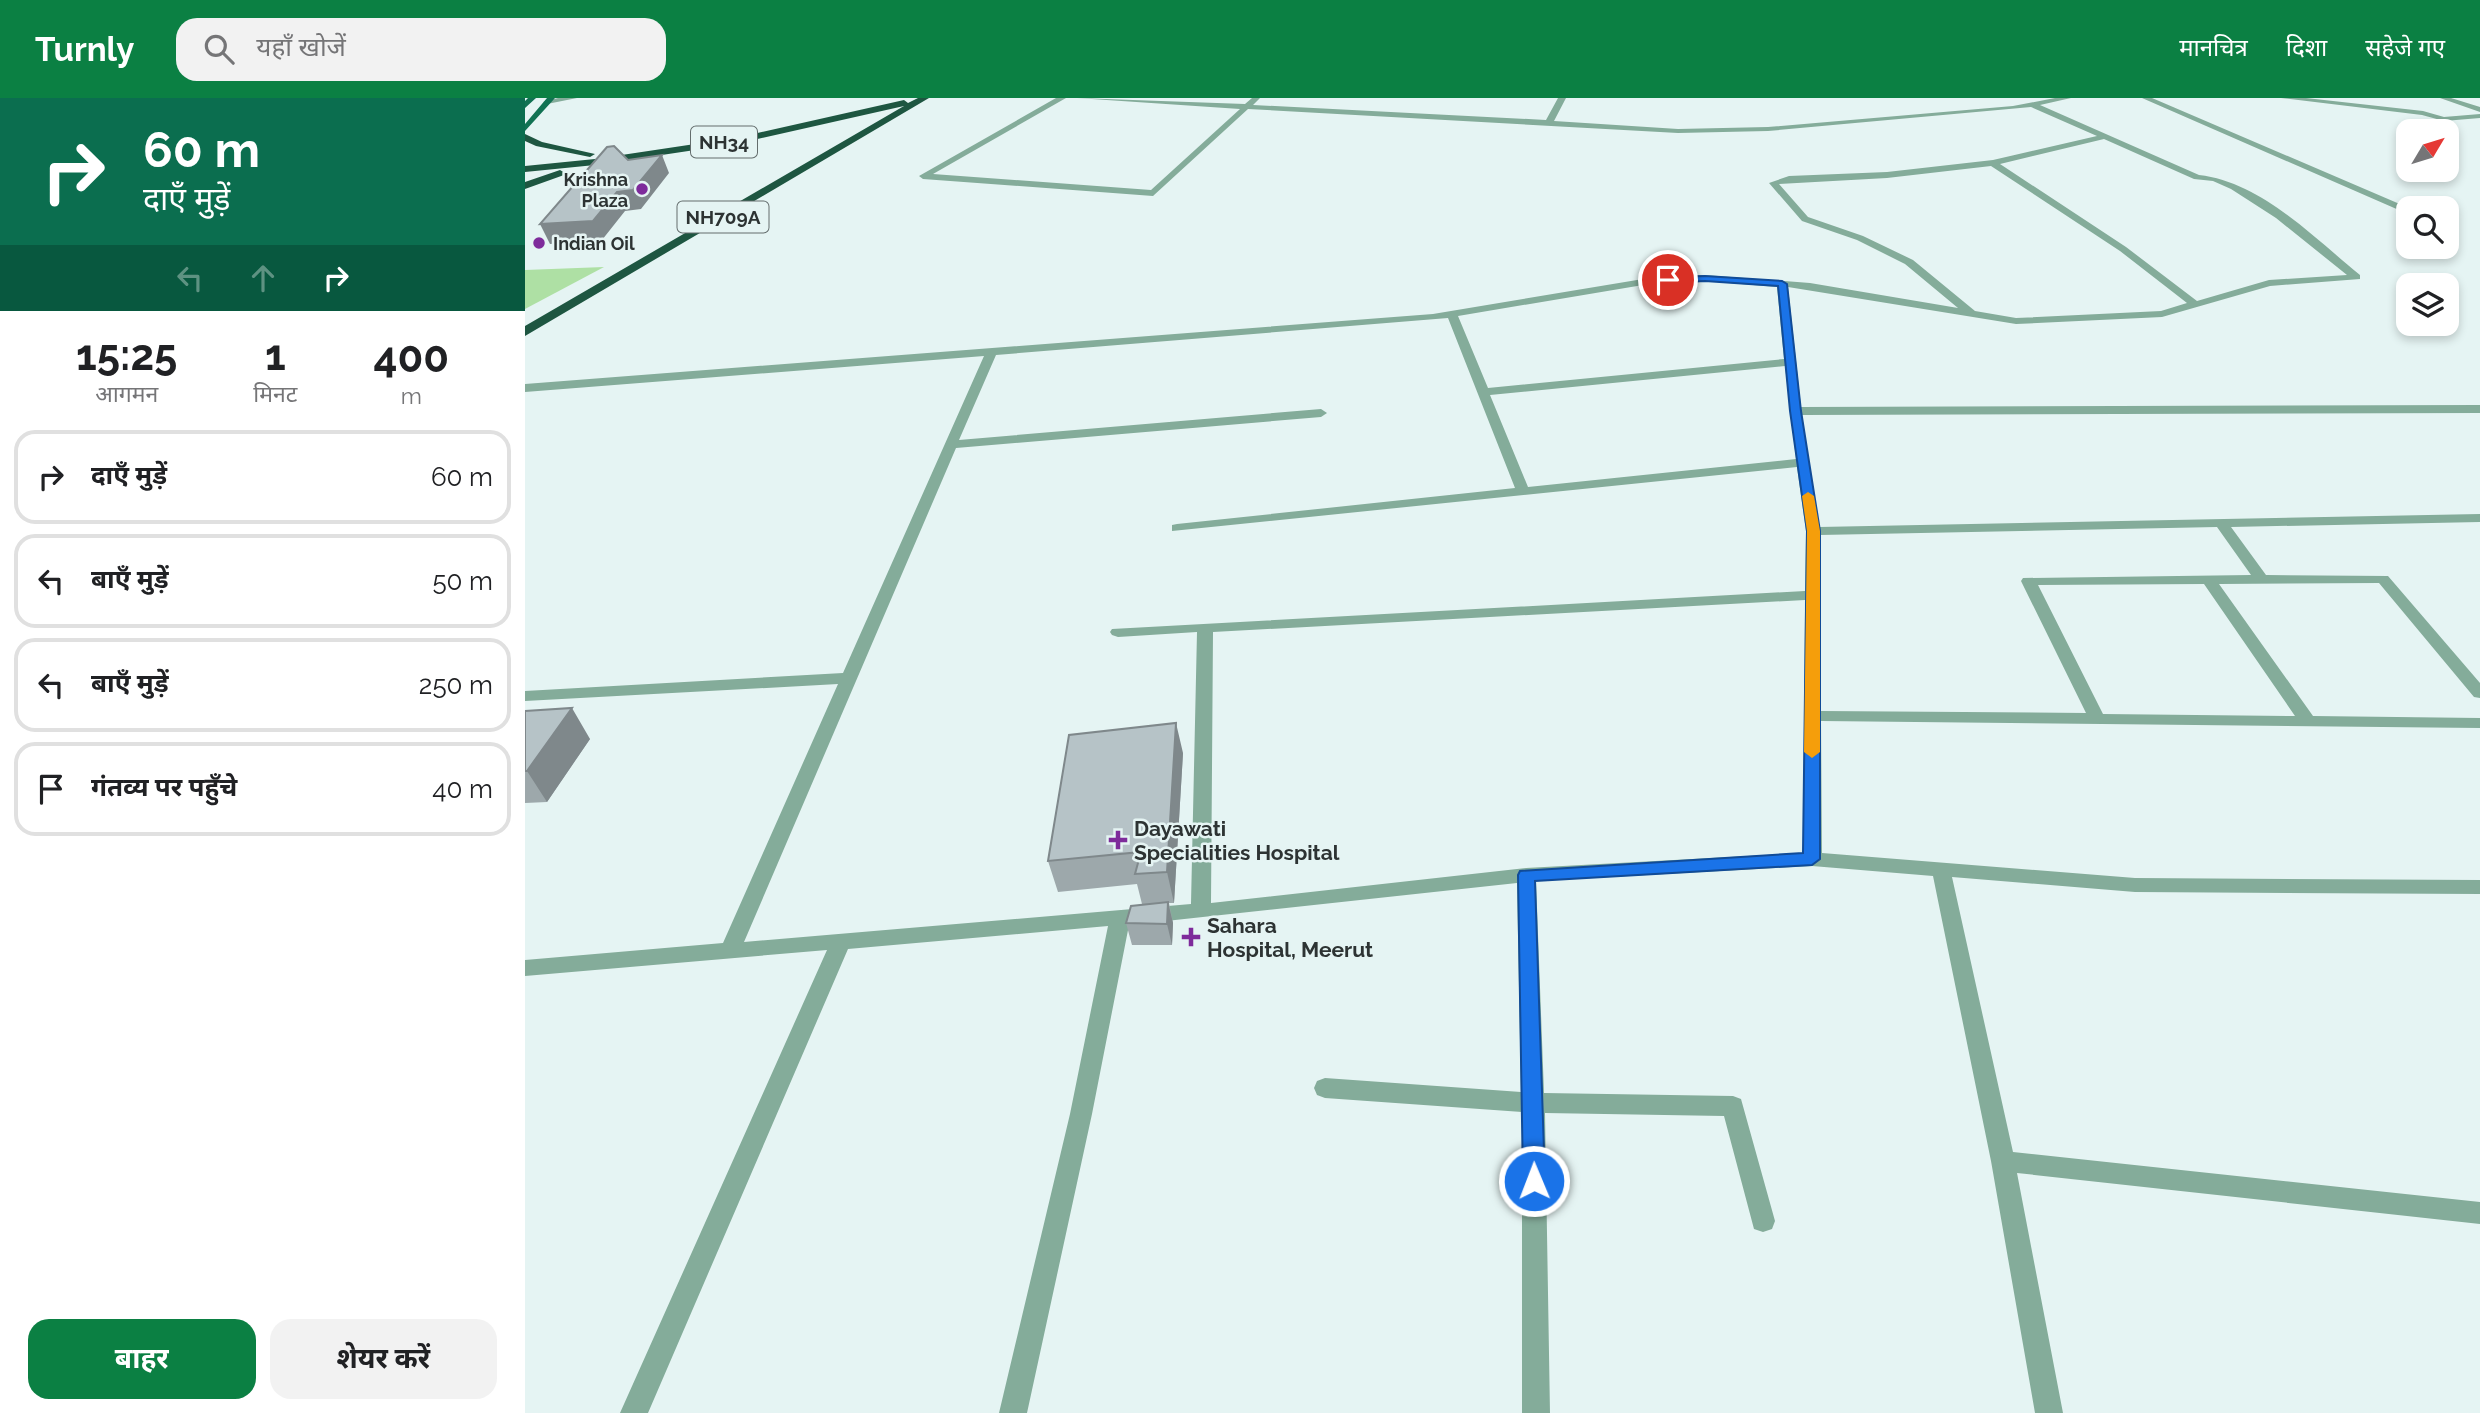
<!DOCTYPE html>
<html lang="hi">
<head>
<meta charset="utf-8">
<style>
  :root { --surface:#fff; --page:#f2f2f2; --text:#202124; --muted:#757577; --line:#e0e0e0; --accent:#0b8043 }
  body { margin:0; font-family:Raleway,"Noto Sans Devanagari",sans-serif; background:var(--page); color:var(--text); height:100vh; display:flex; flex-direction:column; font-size:26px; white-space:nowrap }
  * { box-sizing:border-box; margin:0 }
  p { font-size:23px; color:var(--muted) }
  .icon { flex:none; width:38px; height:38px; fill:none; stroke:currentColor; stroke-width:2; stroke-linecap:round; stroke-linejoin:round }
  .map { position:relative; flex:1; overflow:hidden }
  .details { display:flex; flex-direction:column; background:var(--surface); width:525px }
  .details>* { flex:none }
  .guide { background:#0b6e4f; color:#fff; overflow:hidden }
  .needle { width:46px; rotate:52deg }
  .fabs { position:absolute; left:1871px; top:21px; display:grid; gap:14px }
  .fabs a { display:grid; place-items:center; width:63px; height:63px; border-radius:14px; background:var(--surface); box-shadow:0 4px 10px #0003; font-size:35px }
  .pin { position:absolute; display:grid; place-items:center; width:60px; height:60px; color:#fff; margin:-30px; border:4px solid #fff; border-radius:50%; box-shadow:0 2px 7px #0007 }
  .me { position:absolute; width:77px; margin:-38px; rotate:359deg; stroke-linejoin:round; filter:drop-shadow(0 0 5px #0008) }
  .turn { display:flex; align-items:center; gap:24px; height:147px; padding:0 28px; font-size:32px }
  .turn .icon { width:91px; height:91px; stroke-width:2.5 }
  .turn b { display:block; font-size:49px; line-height:60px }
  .lanes { display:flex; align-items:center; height:66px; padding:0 28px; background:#0003; justify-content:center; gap:35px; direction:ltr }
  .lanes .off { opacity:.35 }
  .eta { display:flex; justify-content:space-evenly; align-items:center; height:119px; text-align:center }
  .eta b { font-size:42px; font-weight:700; line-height:49px }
  .cta { display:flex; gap:14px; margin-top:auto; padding:14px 28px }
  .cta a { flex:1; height:80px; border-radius:21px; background:var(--accent); color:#fff; font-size:28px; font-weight:700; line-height:80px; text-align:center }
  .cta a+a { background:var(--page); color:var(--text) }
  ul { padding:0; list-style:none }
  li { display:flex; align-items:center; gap:21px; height:94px; margin:0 14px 10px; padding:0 14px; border:4px solid var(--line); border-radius:21px }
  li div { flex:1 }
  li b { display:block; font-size:26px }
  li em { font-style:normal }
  header { display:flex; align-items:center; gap:42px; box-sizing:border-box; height:98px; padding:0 35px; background:var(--accent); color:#fff }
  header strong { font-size:33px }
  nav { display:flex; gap:38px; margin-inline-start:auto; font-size:24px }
  .search { width:490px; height:63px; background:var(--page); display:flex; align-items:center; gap:18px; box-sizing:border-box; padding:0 24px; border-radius:21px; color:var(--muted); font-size:26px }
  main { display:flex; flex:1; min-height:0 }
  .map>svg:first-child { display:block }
  .green { fill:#aee0a4 }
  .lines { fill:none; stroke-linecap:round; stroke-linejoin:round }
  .minor { fill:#84ac9a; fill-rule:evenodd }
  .major { fill:#117253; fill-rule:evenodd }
  .highway { fill:#1e5641; fill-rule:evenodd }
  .wall { fill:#9da8ab }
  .shaded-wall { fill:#7f888b }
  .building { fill:#b6c3c7; stroke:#7f888b; stroke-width:2 }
  .route { fill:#1a73e8; stroke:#114b97; stroke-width:2 }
  .slow { fill:#f59e0b }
  .poi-dot { fill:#7e2b9b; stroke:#e5f4f3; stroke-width:2.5 }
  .labels { text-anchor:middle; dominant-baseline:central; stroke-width:5; stroke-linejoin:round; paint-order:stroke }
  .far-poi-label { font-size:18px; font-weight:bold; fill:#2d3333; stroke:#e5f4f3; text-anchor:end }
  .shield { fill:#e5f4f3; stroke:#646d6d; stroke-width:2 }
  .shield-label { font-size:19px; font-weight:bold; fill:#2d3333 }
  .poi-label { font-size:21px; font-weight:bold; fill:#2d3333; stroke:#e5f4f3; text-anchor:start }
</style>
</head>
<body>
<header>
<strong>Turnly</strong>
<div class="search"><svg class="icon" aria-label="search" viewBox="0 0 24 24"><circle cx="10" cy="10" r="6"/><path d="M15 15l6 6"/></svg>यहाँ खोजें</div>
<nav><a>मानचित्र</a><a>दिशा</a><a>सहेजे गए</a></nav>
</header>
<main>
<section class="details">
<div class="guide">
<div class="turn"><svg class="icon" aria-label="right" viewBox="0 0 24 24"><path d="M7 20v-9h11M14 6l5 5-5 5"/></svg><div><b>60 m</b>दाएँ मुड़ें</div></div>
<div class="lanes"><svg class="icon off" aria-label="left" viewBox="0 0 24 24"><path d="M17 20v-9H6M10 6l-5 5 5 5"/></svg><svg class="icon off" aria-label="ahead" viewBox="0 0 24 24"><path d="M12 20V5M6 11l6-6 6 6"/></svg><svg class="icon" aria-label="right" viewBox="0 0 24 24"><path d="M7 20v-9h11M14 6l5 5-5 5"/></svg></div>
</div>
<div class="eta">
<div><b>15:25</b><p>आगमन</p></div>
<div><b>1</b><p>मिनट</p></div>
<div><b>400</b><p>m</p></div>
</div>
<ul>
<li><svg class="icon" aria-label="right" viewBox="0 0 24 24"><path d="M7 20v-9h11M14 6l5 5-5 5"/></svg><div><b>दाएँ मुड़ें</b></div><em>60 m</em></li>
<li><svg class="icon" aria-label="left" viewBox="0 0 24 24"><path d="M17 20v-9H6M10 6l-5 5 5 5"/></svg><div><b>बाएँ मुड़ें</b></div><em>50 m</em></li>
<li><svg class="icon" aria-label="left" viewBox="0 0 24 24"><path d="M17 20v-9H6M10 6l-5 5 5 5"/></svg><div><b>बाएँ मुड़ें</b></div><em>250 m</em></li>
<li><svg class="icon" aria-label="arrive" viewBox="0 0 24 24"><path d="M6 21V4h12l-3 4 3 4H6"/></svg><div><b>गंतव्य पर पहुँचे</b></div><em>40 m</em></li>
</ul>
<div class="cta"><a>बाहर</a><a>शेयर करें</a></div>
</section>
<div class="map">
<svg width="1955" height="1315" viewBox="0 0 1955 1315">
  <rect width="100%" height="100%" fill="#e5f4f3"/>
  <path class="green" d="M79 169 0 211V172Z"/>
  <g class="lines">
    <path class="minor" d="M33 0H52L22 6 18 4Z
      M531 0H541L408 76 626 92 715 11 552 0 720 6 727 0H735L728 7 1021 22 1033 0H1041L1029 23 1153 31 1243 29 1488 8 1530 0H1546L1515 7 1674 77C1736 84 1788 139 1835 177V181L1745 188 1637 219 1491 226 1263 189 1276 309 1955 307V315L1277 317 1294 429 1955 416V424L1706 429 1741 477 1863 478 1955 585V600L1949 599 1854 485 1694 486 1788 618 1955 620V630L1296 623 1297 755 1610 780 1955 782V796L1610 794 1427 779 1488 1054 1955 1104V1126L1492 1075 1538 1315H1510L1466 1063 1408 778 1287 768 1011 783 1019 995 1208 998 1216 1001 1250 1123 1247 1131 1238 1134 1229 1131 1199 1018 1020 1015 1025 1315H997V1014L800 1000 792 997 789 990 792 983 800 980 996 994 992 785 604 827 567 1016 502 1315H474L545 1016 583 828 323 851 123 1315H95L302 852 0 878V862L198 845 313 586 0 603V593L318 575 459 258 0 294V286L908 216 1124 180 1180 177 1285 185 1433 210 1380 166 1332 142 1277 123 1244 85 1264 78 1362 74 1468 62 1572 38 1506 9 1243 33 1153 35 723 11 628 98 398 81 394 78ZM1579 41 1669 81 1688 83 1706 91 1751 120 1822 177 1744 182 1672 203 1601 149 1475 66ZM1466 68 1595 153 1662 205 1636 213 1491 220 1450 213 1388 162 1338 138 1283 119 1254 86 1362 80ZM1180 183 1252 189 1259 261 963 290 933 218 1124 186ZM923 220 990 390 652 426 647 427V433L1272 369 1281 433 1280 493 587 531 585 534 587 537 593 539 672 534 666 806 219 844 431 350 796 319 802 315 796 311 434 342 471 257ZM1260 268 1271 361 1003 389 965 297ZM1692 429 1726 477 1498 480 1496 483 1561 615 1296 613 1295 437ZM1679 486 1770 618 1578 616 1513 487ZM1280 502 1278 755 1001 770 686 805 688 534Z
      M1617 0H1627L1884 110 1883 116Z
      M1756 0H1781L1898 13 1919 19 1955 16V20L1919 23 1897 17Z
      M1915 0H1926L1955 9V14Z
      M1922 127 1926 128V132L1922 133Z"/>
    <path class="major" d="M3 0H11L0 10V3Z
      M22 0H30L0 33V26Z"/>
    <path class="highway" d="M393 0H404L0 238V228L379 8 210 46 70 67 0 74V68L70 61 210 40 379 2 383 5Z
      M0 36 17 44 70 56 65 59 11 48 0 43Z
      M35 72 40 75 39 77 0 91V84Z"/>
  </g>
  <path class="wall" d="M0 613 65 641 22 704 0 705Z
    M658 655 649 805H644L648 825 647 847H607L601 825 617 806 612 786 533 794 523 763Z"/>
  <path class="shaded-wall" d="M137 57 144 75 116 111 100 113 77 142 25 146 15 126 92 94Z
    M47 610 65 641 22 704 2 673Z
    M651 625 658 655 649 805 642 774Z
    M643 804 648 825 647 847 642 826Z"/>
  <path class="building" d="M89 48 103 62 137 57 108 92 92 94 68 123 15 126 82 49Z
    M47 610 2 673H0V613Z
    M651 625 642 774 610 776 616 754 523 763 544 637Z
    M643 804 642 826 601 825 606 808Z"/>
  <path class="route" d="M1180 178 1257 183 1262 186 1276 313 1295 433V761L1287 767 1010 783 1020 1083 1016 1089 1009 1092 1001 1089 998 1083 993 777 995 773 1278 755 1282 433 1265 313 1253 188 1180 183 1143 185 1138 182 1143 179Z"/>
  <path class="slow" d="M1283 394 1289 398 1295 433V654L1287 660 1279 654 1282 433 1277 398Z"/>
  <g class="poi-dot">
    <circle cx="117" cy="91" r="7"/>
    <circle cx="14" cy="145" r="7"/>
    <path d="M589.5 731.5h7v7h7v7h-7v7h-7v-7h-7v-7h7z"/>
    <path d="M662.5 828.5h7v7h7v7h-7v7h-7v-7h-7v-7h7z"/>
  </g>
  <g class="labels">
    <g class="far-poi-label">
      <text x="103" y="81">Krishna<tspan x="103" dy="21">Plaza</tspan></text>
      <text x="28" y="145" text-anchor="start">Indian Oil</text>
    </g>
    <g class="shield">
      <rect x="166" y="28.5" width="66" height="31" rx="5"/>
      <rect x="152.5" y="103.5" width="91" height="31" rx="5"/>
    </g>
    <g class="shield-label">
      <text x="199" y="44">NH34</text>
      <text x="198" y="119">NH709A</text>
    </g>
    <g class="poi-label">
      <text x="609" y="730">Dayawati<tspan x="609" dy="24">Specialities Hospital</tspan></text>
      <text x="682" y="827">Sahara<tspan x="682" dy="24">Hospital, Meerut</tspan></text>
    </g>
  </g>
</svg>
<div class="fabs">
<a><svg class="needle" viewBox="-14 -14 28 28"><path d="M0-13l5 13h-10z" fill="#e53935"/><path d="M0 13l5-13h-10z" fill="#757577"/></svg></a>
<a><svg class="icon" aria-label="search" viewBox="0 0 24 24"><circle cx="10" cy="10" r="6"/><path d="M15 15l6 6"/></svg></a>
<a><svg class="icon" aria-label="layers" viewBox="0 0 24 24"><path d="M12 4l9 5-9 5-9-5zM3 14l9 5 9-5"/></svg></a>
</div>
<div class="pin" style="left:1143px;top:182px;background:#d93025"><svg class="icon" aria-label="arrive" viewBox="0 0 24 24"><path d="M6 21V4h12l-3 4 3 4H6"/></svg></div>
<svg class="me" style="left:1009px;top:1083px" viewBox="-20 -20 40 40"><circle r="17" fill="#1a73e8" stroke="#fff" stroke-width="3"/><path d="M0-11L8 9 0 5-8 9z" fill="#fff"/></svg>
</div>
</main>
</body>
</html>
